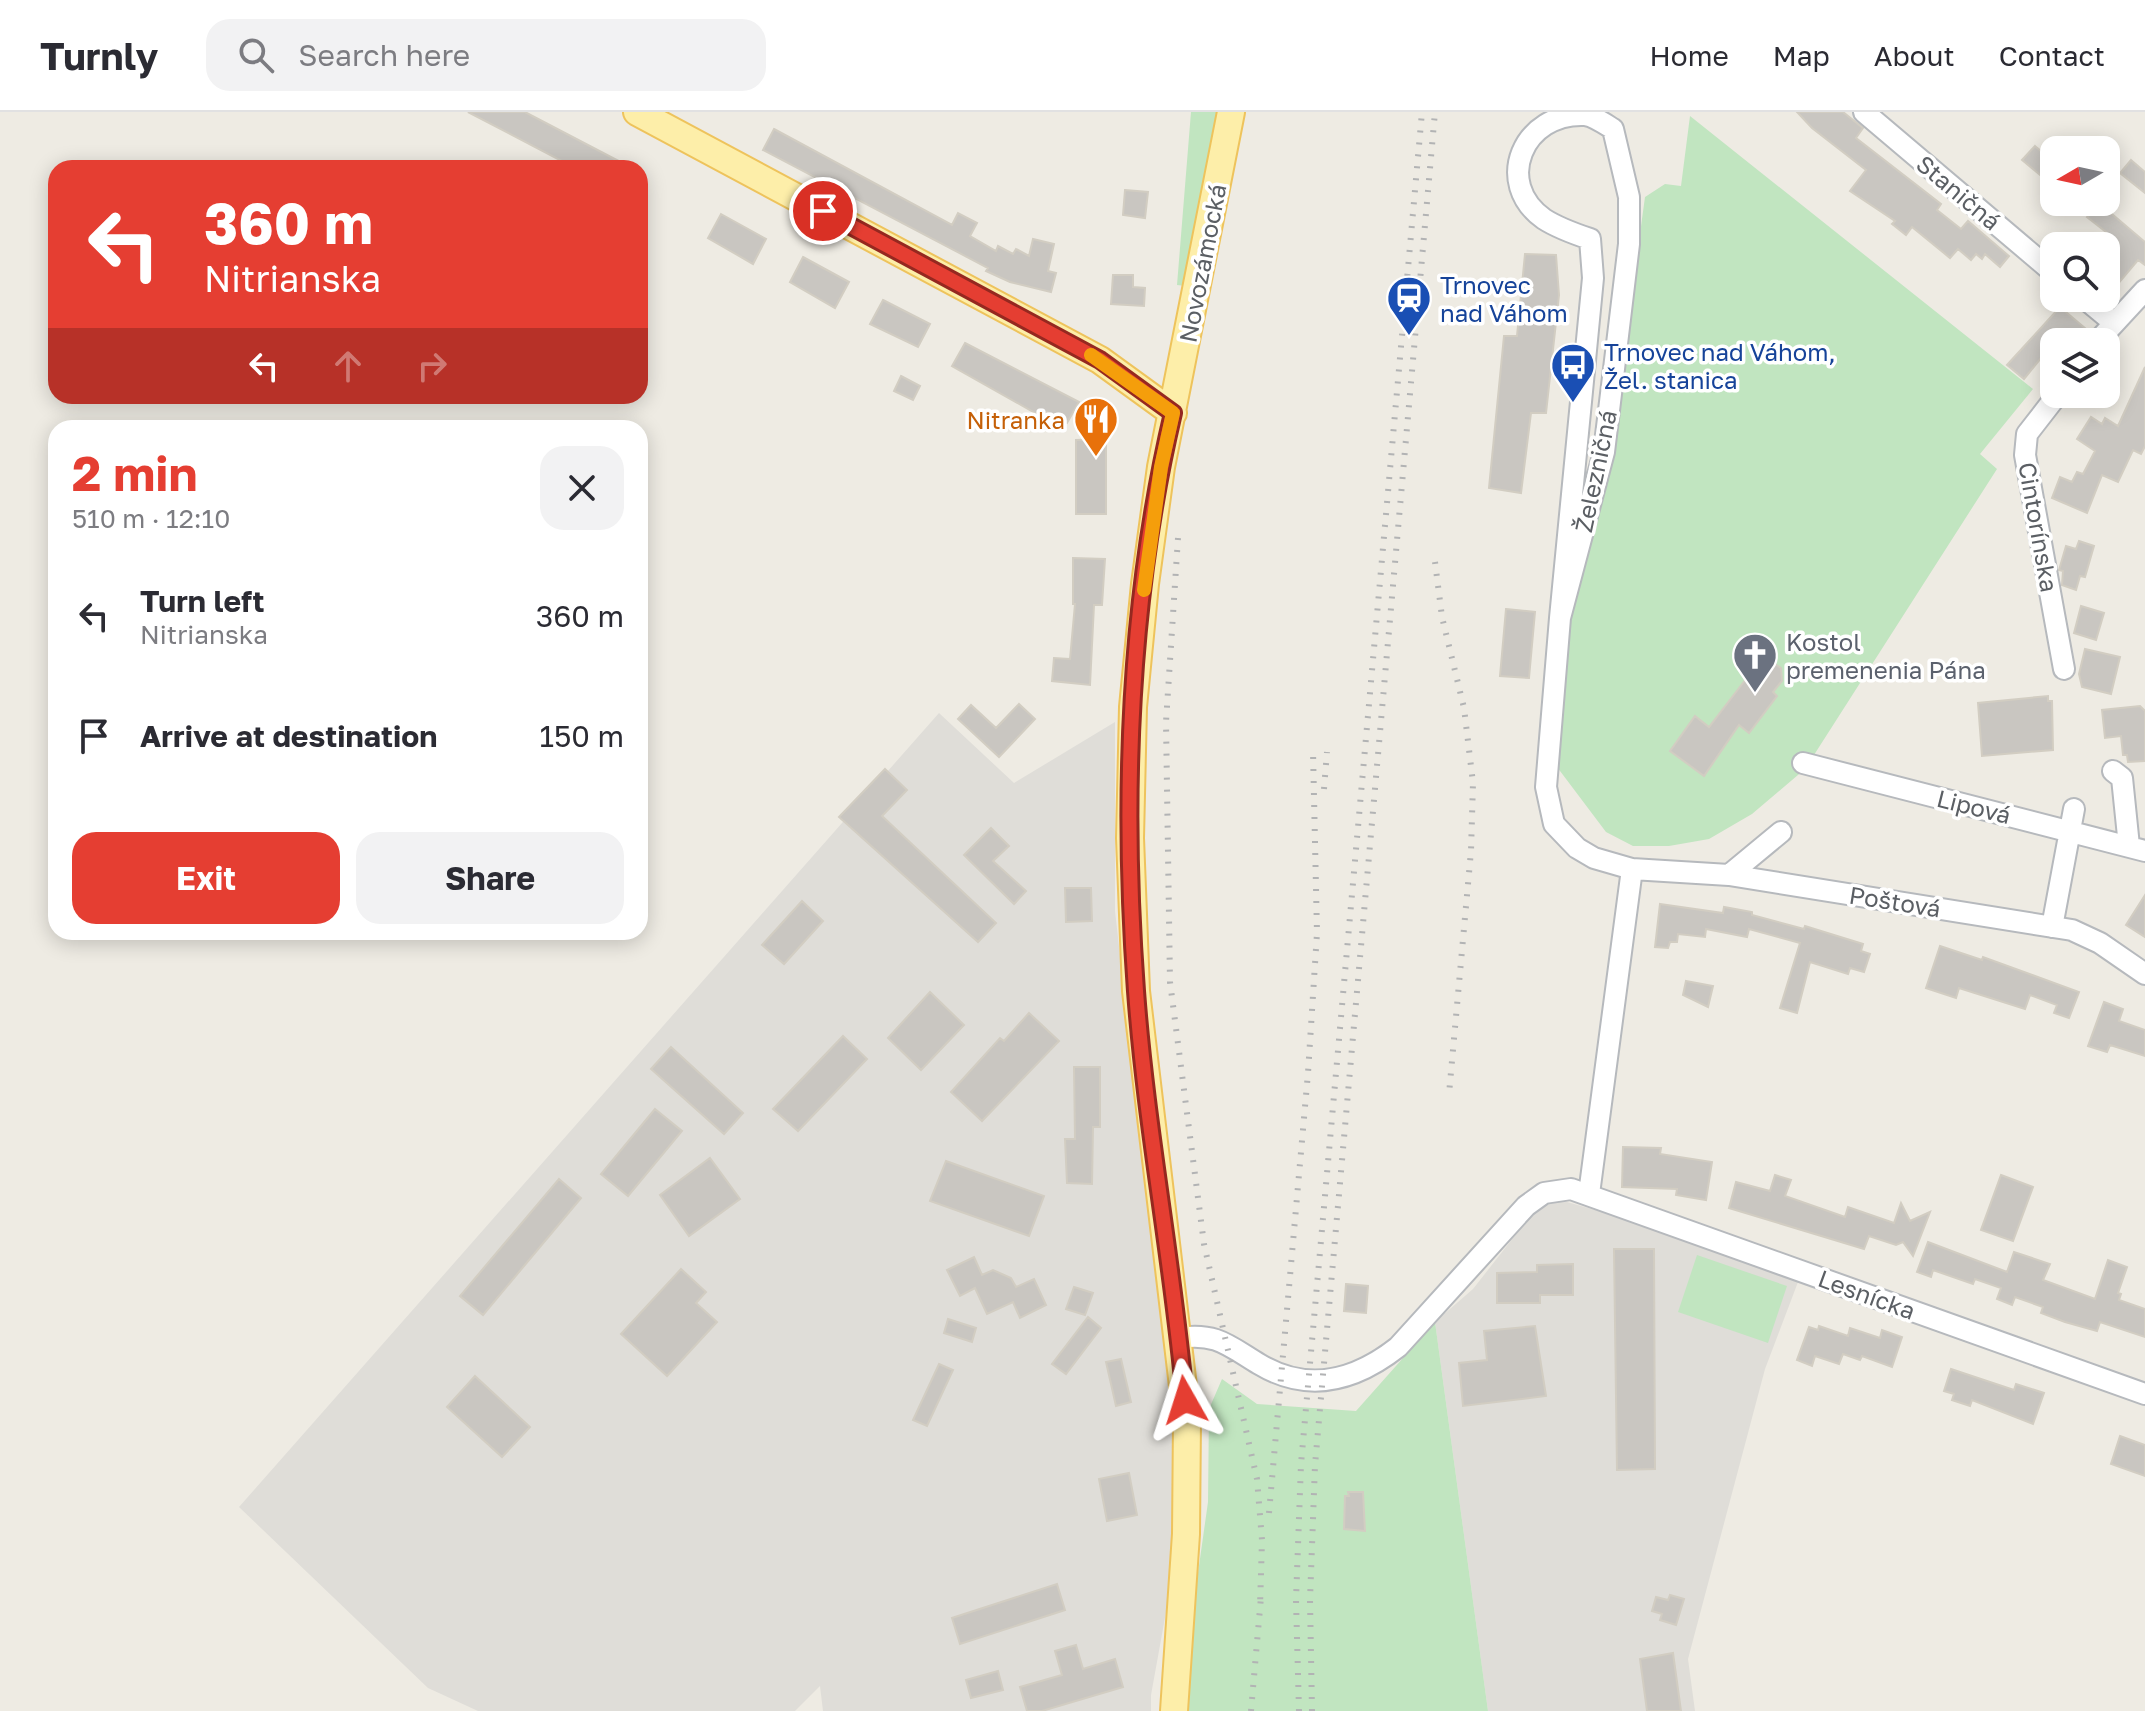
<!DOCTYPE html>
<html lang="en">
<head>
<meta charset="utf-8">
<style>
  :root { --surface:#fff; --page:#f2f2f3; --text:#2b2b33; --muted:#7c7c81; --line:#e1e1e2; --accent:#e53e32 }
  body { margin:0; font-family:"Golos Text",sans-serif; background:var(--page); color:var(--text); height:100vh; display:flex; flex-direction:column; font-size:30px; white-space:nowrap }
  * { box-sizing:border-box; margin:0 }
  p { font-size:26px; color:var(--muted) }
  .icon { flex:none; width:44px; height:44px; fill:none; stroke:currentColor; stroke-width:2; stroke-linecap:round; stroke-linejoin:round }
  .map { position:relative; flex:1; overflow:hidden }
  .details { position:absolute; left:48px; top:308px; width:600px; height:520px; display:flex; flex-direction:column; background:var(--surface); border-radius:24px; box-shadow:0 4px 20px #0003 }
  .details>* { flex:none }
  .top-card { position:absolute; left:48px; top:48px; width:600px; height:244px; border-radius:24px; box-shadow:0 4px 20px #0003; background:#e53e32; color:#fff; overflow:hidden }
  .needle { width:52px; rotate:261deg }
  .tools { position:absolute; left:2040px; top:24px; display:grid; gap:16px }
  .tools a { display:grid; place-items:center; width:80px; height:80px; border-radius:16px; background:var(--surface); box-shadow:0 4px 20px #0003; font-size:40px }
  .pin { position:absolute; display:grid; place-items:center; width:68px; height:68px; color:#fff; margin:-34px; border:4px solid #fff; border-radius:50%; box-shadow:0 2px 8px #0007 }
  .me { position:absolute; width:88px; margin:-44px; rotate:354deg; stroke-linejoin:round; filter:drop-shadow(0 0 6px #0008) }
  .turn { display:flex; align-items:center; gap:28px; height:168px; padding:0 24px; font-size:36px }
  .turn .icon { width:104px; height:104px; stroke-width:2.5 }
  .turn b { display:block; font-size:56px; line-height:68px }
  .lanes { display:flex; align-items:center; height:76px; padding:0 24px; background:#0003; justify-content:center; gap:40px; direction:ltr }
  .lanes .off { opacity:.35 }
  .round { display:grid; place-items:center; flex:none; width:84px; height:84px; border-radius:24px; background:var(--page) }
  .summary { display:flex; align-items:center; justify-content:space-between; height:136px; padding:0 24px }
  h1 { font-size:48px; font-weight:700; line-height:60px; color:var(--accent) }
  .cta { display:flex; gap:16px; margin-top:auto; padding:16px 24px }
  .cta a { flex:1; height:92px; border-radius:24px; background:var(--accent); color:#fff; font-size:32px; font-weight:700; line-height:92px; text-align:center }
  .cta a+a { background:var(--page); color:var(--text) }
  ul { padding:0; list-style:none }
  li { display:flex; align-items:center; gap:24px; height:120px; padding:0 24px }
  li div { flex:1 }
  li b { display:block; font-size:30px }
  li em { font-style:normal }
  header { display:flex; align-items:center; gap:48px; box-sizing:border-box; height:112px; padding:0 40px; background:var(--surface); border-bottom:2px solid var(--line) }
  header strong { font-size:38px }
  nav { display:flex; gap:44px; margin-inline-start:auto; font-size:28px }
  .search { width:560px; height:72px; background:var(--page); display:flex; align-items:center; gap:20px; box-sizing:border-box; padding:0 28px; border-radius:24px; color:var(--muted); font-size:30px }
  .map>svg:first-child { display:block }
  .industrial { fill:#dfddd8 }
  .green { fill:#c1e5c0 }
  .building { fill:#c9c6c1; stroke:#d2cdc2; stroke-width:2 }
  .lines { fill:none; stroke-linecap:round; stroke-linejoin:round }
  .minor-casing { stroke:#b6b9bd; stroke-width:24 }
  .major-casing { stroke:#eec35c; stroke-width:30 }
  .minor { stroke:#fff; stroke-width:20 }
  .major { stroke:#fdeea9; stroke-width:26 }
  .rail { stroke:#b2b3b4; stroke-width:6; stroke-dasharray:2 10; stroke-linecap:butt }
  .route-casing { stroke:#952820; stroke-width:20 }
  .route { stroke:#e53e32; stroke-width:14 }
  .slow { stroke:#f59e0b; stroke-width:14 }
  .labels { text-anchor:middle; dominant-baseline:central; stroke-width:7; stroke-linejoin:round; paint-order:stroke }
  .street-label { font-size:24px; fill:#5b5f64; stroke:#fff }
  .transit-label { font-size:24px; fill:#164399; stroke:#fff; text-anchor:start }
  .food-label { font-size:24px; fill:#c56008; stroke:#fff; text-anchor:end }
  .worship-label { font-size:24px; fill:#5b616d; stroke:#fff; text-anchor:start }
</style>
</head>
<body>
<header>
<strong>Turnly</strong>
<div class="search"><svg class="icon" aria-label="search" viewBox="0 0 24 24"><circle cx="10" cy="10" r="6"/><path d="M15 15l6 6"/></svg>Search here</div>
<nav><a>Home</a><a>Map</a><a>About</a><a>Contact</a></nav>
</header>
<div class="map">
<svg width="2145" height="1599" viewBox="0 0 2145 1599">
  <rect width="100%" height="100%" fill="#eeebe3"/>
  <path class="industrial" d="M939 601 1014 671 1115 610V799L1178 1355 1170 1478 1151 1583V1599H823L820 1574 795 1599H478L428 1576 239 1395Z
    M1546 1084 1602 1100 1798 1170 1765 1257 1688 1547 1695 1599H1488L1435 1210 1473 1177Z"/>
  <path class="green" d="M1191 0H1220L1186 174 1177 173Z
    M1690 4 2033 277 1980 342 1997 357 1805 657 1752 702 1709 727 1669 734H1633L1606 720 1554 651 1573 488 1610 341 1645 85 1665 72 1681 74Z
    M1697 1143 1787 1174 1768 1231 1678 1200Z
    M1435 1210 1488 1599H1184V1560L1208 1390 1209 1297 1222 1267 1257 1292 1356 1299Z"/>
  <path class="building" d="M468 0H525L632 56H575Z
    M1797 0H1843L1863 16 1856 26 1941 92 1937 98 1961 117 1968 109 2009 144 2000 155 1985 142 1982 147 1976 142 1971 148 1958 137 1950 146 1912 115 1906 123 1892 112 1895 109 1850 79 1866 58 1812 16Z
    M774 17 952 113 958 101 977 111 970 124 996 139 998 134 1013 142 1016 137 1029 144 1033 127 1054 132 1048 159 1056 161 1051 180 1010 170 986 159 988 156 763 38Z
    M2035 34 2054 50V56L2045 67 2022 48Z
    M2131 48 2145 60V81L2120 61Z
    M1125 78 1148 80 1145 106 1123 103Z
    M2099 91 2145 130V153L2138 148 2106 186V120L2087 105Z
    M721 102 766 127 753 152 708 126Z
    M1525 142 1556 143 1559 183 1546 301H1531L1521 381 1489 376 1504 224H1517Z
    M803 145 849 170 835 196 790 170Z
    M1113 163H1133V175L1145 176 1144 194 1111 192Z
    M883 188 930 212 918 235 870 212Z
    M2060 195 2085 216 2073 230H2054L2024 267 2007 253Z
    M965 231 1079 290 1067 311 1047 300 1044 306 952 254Z
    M2145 255V334L2141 342 2133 338 2118 370 2102 363 2087 401 2052 386 2060 365 2072 370 2077 360 2083 362 2095 339 2077 327 2091 305 2102 312 2105 306 2118 314Z
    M901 264 920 274 913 288 894 279Z
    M1106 327V402H1076V328Z
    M2079 429 2094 434 2085 465 2080 464 2076 478 2062 473 2063 459 2059 458 2066 434 2076 437Z
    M1073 446 1105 447 1102 493H1094L1090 573 1052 569 1054 546 1070 547 1075 492H1073Z
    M2081 494 2104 501 2096 528 2074 521Z
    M1506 497 1535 500 1529 566 1500 564Z
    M2085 537 2120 545 2111 582 2082 575 2079 562Z
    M1752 545 1763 551 1772 550 1781 556 1782 569 1773 580 1777 584 1749 621 1739 613 1704 664 1670 639 1695 604 1709 615 1749 563 1742 557Z
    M2048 584V589H2052L2053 638 1982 644 1978 591Z
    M1019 592 1035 607 999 645 958 607 971 593 996 616Z
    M2140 594 2145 599V649L2128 650 2127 643H2123L2121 624 2105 626 2102 598Z
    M885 657 907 678 882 704 996 811 978 830 839 705Z
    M991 716 1009 734 993 749 1026 779 1014 792 964 743Z
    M1065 776H1091L1092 809 1066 810Z
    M2145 783V825L2126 813Z
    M802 789 823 809 784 852 762 833Z
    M1660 792 1723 801 1724 795 1752 800V803L1804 817 1805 814 1863 832 1861 839 1870 842 1864 860 1850 856 1848 862 1810 850 1797 901 1780 896 1800 831 1749 817 1747 825 1706 817 1705 825 1678 822 1677 830H1670L1668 836 1655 835Z
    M1940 834 1982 848 1983 845 2079 880 2069 906 2054 901 2057 893 2030 883 2025 897 1959 876 1956 886 1926 876Z
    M1686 869 1713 874 1708 895 1683 883Z
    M930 880 964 913 921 958 888 926Z
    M2104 890 2123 897 2119 909 2145 918V944L2110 933 2107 940 2088 934Z
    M1029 901 1059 929 982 1009 951 980 1000 926 1004 929Z
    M843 924 867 947 798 1019 773 997Z
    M671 935 743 1001 724 1022 651 957Z
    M1074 955H1100V1015H1093L1092 1072 1067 1071 1065 1027H1075Z
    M655 997 682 1019 628 1084 601 1062Z
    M1623 1035 1661 1036 1660 1042 1712 1050 1706 1088 1676 1083 1677 1077 1622 1075Z
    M710 1046 740 1087 689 1124 660 1083Z
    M946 1049 1044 1084 1029 1124 930 1089Z
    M1775 1063 1791 1068 1785 1084 1845 1105 1848 1095 1894 1111 1901 1091 1910 1109 1930 1100 1913 1144 1903 1130 1896 1133 1869 1124 1864 1137 1729 1096 1736 1070 1770 1079Z
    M2001 1063 2033 1075 2013 1129 1981 1118Z
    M559 1067 581 1086 483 1203 460 1184Z
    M1928 1130 2007 1160 2014 1140 2050 1152 2043 1168 2095 1187 2108 1148 2127 1155 2118 1181 2121 1182 2119 1188 2145 1197V1225L2100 1210 2097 1219 2065 1210 2041 1201 2043 1195 2015 1185 2012 1193 1997 1187 2001 1176 1975 1167 1973 1172 1933 1158 1931 1165 1917 1160Z
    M1614 1137H1654L1655 1357 1617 1358Z
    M974 1145 982 1163 993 1158 1011 1166 1016 1175 1034 1167 1046 1193 1020 1206 1013 1190 987 1202 975 1176 960 1184 947 1158Z
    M1573 1152V1183H1540V1191H1497V1161L1537 1160V1153Z
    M681 1157 706 1180 696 1191 717 1210 667 1264 621 1222Z
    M1346 1172 1368 1174 1366 1201 1344 1199Z
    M1074 1175 1093 1181 1085 1203 1066 1197Z
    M1088 1205 1101 1216 1066 1262 1052 1252Z
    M948 1207 976 1216 972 1230 944 1221Z
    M1535 1214 1546 1284 1463 1294 1459 1251 1487 1248 1484 1219Z
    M1819 1214 1848 1224 1850 1216 1880 1226 1882 1218 1902 1225 1892 1255 1862 1244 1860 1248 1843 1242 1839 1252 1815 1244 1812 1254 1797 1248 1809 1215 1818 1218Z
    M1121 1247 1131 1290 1116 1294 1106 1250Z
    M939 1252 953 1258 927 1314 913 1308Z
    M1951 1257 2014 1278 2016 1272 2044 1281 2033 1312 1972 1288 1970 1294 1952 1288 1954 1282 1944 1279Z
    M475 1264 530 1315 502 1345 447 1295Z
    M2120 1324 2145 1333V1364L2111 1352Z
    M1129 1361 1137 1403 1107 1409 1099 1367Z
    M1348 1380H1363L1365 1419 1344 1417 1345 1384H1349Z
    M1057 1472 1065 1498 960 1532 952 1506Z
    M1670 1483 1684 1487 1676 1513 1660 1508 1662 1502 1652 1499 1656 1485 1668 1488Z
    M1076 1533 1083 1557 1115 1547 1123 1575 1042 1599H1027L1020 1575 1062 1563 1055 1539Z
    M1673 1541 1681 1599H1647L1640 1547Z
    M998 1559 1003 1578 971 1586 966 1568Z"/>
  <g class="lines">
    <g class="minor-casing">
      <path id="minor" d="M1864 0 2054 161
        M2084 186 2113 210
        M2097 230 2145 178
        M2058 282 2027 322 2025 343 2064 557
        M1560 506 1593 166 1590 127C1575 122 1558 116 1544 107 1493 71 1523 0 1585 3 1594 4 1605 12 1613 17L1629 85V132L1604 340 1560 506 1546 675 1554 712 1577 736 1594 746 1632 757 1729 763 2072 818 2100 831 2145 862
        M1803 651 2145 739
        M2113 659 2122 666 2129 734
        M1729 763 1781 720
        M2052 815 2074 697
        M1589 1082 1632 757
        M1179 1226C1216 1220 1229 1234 1259 1252 1309 1282 1356 1268 1398 1235L1526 1094 1544 1081 1571 1077 2145 1282"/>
    </g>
    <g class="major-casing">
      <path id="major" d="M637 0 1100 248 1173 301
        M1174 1599 1186 1422 1187 1308 1136 879 1130 726 1133 595 1145 472 1161 355 1231 0"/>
    </g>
    <use href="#minor" class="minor"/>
    <use href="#major" class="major"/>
    <path class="rail" d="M1178 426 1166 610 1170 870 1204 1132 1257 1367 1262 1428 1260 1494
      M1435 450 1442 505 1464 596 1473 671 1471 739 1449 982
      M1324 677 1327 640
      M1269 1401 1308 961 1317 821 1313 639
      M1251 1599 1261 1485
      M1299 1599 1296 1488 1301 1352 1422 0
      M1312 1599 1310 1488 1315 1353 1435 0"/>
  </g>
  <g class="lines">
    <g class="route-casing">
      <path id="route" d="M823 99 1100 248 1173 301C1129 488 1122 688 1136 879 1146 1016 1173 1151 1185 1288"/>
    </g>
    <use href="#route" class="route"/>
    <path class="slow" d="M1091 243 1173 301 1161 355 1144 478"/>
  </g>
  <defs>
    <g id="station-pin" transform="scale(2.3)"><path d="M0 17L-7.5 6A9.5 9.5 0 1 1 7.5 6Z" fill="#1a4fb4" stroke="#fff"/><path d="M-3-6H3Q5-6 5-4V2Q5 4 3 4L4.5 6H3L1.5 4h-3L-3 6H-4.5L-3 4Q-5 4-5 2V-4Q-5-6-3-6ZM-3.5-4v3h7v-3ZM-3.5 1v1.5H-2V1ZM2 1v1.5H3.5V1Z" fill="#fff"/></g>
    <g id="bus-pin" transform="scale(2.3)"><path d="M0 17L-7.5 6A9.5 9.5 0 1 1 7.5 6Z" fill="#1a4fb4" stroke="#fff"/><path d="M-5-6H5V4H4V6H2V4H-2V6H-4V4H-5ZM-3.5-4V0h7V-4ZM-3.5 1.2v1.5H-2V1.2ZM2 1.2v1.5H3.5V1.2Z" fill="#fff"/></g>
    <g id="restaurant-pin" transform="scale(2.3)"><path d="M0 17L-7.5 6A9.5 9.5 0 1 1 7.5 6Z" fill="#e8710a" stroke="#fff"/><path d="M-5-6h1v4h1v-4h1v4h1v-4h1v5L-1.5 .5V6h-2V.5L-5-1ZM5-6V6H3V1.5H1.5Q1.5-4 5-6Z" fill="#fff"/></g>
    <g id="church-pin" transform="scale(2.3)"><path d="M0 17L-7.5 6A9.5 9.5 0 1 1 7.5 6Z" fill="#6b7280" stroke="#fff"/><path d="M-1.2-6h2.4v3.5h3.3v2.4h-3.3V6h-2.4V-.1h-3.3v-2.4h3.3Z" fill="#fff"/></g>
  </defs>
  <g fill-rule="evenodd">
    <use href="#station-pin" x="1409" y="186"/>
    <use href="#bus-pin" x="1573" y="253"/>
    <use href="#restaurant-pin" x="1096" y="307"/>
    <use href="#church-pin" x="1755" y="543"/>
  </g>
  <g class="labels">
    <g class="street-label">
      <text transform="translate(1959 80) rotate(40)">Staničná</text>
      <text transform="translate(1202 151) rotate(-79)">Novozámocká</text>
      <text transform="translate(1595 359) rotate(-78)">Železničná</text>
      <text transform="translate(2039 415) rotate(80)">Cintorínska</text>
      <text transform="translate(1974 694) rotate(14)">Lipová</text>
      <text transform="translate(1895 789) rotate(9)">Poštová</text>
      <text transform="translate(1867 1182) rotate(20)">Lesnícka</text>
    </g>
    <g class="transit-label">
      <text x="1440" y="172">Trnovec<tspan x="1440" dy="28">nad Váhom</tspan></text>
      <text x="1604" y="239">Trnovec nad Váhom,<tspan x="1604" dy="28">Žel. stanica</tspan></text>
    </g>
    <g class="food-label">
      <text x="1065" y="307">Nitranka</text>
    </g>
    <g class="worship-label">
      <text x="1786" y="529">Kostol<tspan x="1786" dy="28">premenenia Pána</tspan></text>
    </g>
  </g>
</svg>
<div class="tools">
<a><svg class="needle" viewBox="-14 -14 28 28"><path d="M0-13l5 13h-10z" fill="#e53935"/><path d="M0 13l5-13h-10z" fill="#7c7c81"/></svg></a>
<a><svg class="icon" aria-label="search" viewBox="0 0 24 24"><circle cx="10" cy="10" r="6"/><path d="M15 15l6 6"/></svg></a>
<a><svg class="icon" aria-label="layers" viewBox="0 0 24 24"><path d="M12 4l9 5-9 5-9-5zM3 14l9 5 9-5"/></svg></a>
</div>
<div class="pin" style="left:823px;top:99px;background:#d93025"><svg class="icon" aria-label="arrive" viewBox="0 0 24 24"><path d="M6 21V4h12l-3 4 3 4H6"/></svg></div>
<svg class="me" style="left:1185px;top:1288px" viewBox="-20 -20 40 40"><path d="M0-17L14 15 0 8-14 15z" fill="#e53e32" stroke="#fff" stroke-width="4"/></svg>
<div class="top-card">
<div class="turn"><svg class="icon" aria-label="left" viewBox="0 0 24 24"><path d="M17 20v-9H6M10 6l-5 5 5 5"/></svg><div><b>360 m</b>Nitrianska</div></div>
<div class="lanes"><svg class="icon" aria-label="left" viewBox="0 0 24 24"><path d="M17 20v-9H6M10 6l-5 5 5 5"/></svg><svg class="icon off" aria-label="ahead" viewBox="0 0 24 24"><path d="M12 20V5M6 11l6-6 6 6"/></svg><svg class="icon off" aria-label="right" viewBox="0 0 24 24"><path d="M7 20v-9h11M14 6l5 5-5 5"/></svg></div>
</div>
<section class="details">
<div class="summary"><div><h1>2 min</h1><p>510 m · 12:10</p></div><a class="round"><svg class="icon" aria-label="close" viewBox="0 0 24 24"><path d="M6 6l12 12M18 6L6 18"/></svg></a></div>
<ul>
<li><svg class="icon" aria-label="left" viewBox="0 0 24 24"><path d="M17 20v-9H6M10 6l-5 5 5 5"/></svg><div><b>Turn left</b><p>Nitrianska</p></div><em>360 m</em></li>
<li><svg class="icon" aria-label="arrive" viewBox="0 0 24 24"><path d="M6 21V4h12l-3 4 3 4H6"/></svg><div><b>Arrive at destination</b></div><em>150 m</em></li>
</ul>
<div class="cta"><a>Exit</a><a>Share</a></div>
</section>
</div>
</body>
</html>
